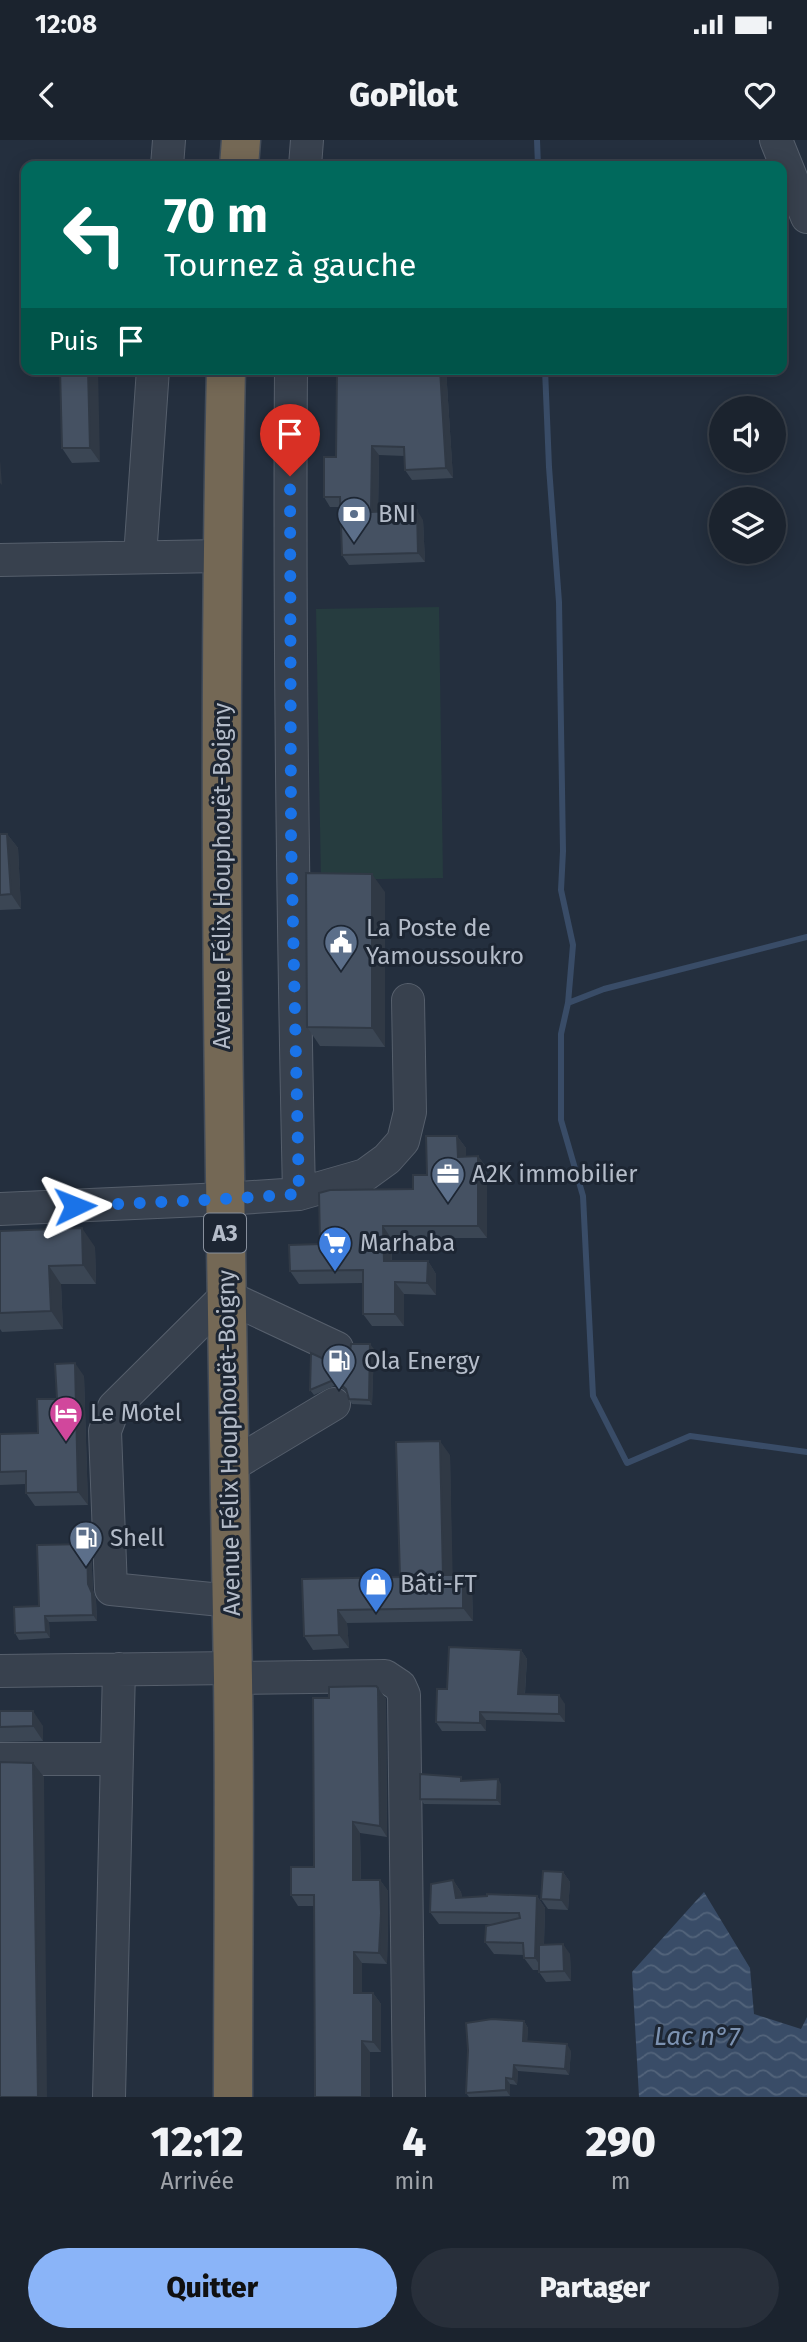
<!DOCTYPE html>
<html lang="fr">
<head>
<meta charset="utf-8">
<style>
  :root { --surface:#1b232e; --page:#282f3a; --text:#f1f3f6; --muted:#a0a4aa; --line:#39404a; --accent:#8ab4f8 }
  body { margin:0; font-family:"Fira Sans",sans-serif; background:var(--page); color:var(--text); height:100vh; display:flex; flex-direction:column; font-size:26px; white-space:nowrap }
  * { box-sizing:border-box; margin:0 }
  p { font-size:23px; color:var(--muted) }
  .icon { flex:none; width:38px; height:38px; fill:none; stroke:currentColor; stroke-width:2; stroke-linecap:round; stroke-linejoin:round }
  .map { position:relative; height:1957px; overflow:hidden }
  .side { display:flex; flex-direction:column; background:var(--surface); flex:1 }
  .side>* { flex:none }
  .guide { position:absolute; left:21px; top:21px; width:766px; height:214px; border-radius:14px; box-shadow:0 4px 18px #0003,0 0 0 2px var(--line); background:#00695c; color:#fff; overflow:hidden }
  .buttons { position:absolute; left:709px; top:256px; display:grid; gap:14px }
  .buttons a { display:grid; place-items:center; width:77px; height:77px; border-radius:50%; background:var(--surface); box-shadow:0 4px 18px #0003,0 0 0 2px var(--line); font-size:35px }
  .pin { position:absolute; display:grid; place-items:center; width:60px; height:60px; color:#fff; margin:-72px -30px; border-radius:50% 50% 50% 0; rotate:-45deg; box-shadow:0 0 7px #0007 }
  .pin .icon { rotate:45deg }
  .me { position:absolute; width:77px; margin:-38px; rotate:88deg; stroke-linejoin:round; filter:drop-shadow(0 0 5px #0008) }
  .turn { display:flex; align-items:center; gap:24px; height:147px; padding:0 28px; font-size:32px }
  .turn .icon { width:91px; height:91px; stroke-width:2.5 }
  .turn b { display:block; font-size:49px; line-height:60px }
  .then { display:flex; align-items:center; height:66px; padding:0 28px; background:#0003; gap:14px; font-size:26px }
  .eta { display:flex; justify-content:space-evenly; align-items:center; height:119px; text-align:center }
  .eta b { font-size:42px; font-weight:800; line-height:49px }
  .cta { display:flex; gap:14px; margin-top:auto; padding:14px 28px }
  .cta a { flex:1; height:80px; border-radius:42px; background:var(--accent); color:#111; font-size:28px; font-weight:800; line-height:80px; text-align:center }
  .cta a+a { background:var(--page); color:var(--text) }
  .status { display:flex; justify-content:space-between; align-items:center; height:49px; padding:0 35px; background:var(--surface); direction:ltr }
  .status svg { height:19px; fill:currentColor }
  header { display:flex; justify-content:space-between; align-items:center; height:91px; padding:0 28px; background:var(--surface); font-size:32px; font-weight:800 }
  .map>svg:first-child { display:block }
  .grass { fill:#263c3f }
  .water { fill:url(#water-waves) }
  .lines { fill:none; stroke-linecap:round; stroke-linejoin:round }
  .stream { stroke:#394c67; stroke-width:6 }
  .minor-casing { stroke:#565f6c; stroke-width:34 }
  .highway-casing { stroke:#434c59; stroke-width:41 }
  .minor { stroke:#38414e; stroke-width:32 }
  .highway { stroke:#746855; stroke-width:38 }
  .wall { fill:#3b4654 }
  .shaded-wall { fill:#303945 }
  .building { fill:#455162; stroke:#303945; stroke-width:2 }
  .route { stroke:#1a73e8; stroke-width:12; stroke-dasharray:0 21.6 }
  .labels { text-anchor:middle; dominant-baseline:central; stroke-width:6; stroke-linejoin:round; paint-order:stroke }
  .shield { fill:#1d2633; stroke:#878f9c; stroke-width:2 }
  .shield-label { font-size:23px; font-weight:bold; fill:#b4bcc9 }
  .poi-label { font-size:24px; fill:#b4bcc9; stroke:#1d2633; text-anchor:start }
  .street-label { font-size:24px; fill:#b4bcc9; stroke:#1d2633 }
  .water-label { font-size:26px; font-style:italic; fill:#7c92b1; stroke:#1d2633 }
</style>
</head>
<body>
<div class="status"><b>12:08</b><svg viewBox="0 0 49 12"><path d="M0 12V9h3v3zM5 12V6h3v6zM10 12V3h3v9zM15 12V0h3v12zM26 1h20v11H26zM47 4h2v5h-2z"/></svg></div>
<header><svg class="icon" aria-label="back" viewBox="0 0 24 24"><path d="M15 5l-7 7 7 7"/></svg>GoPilot<svg class="icon" aria-label="heart" viewBox="0 0 24 24"><path d="M12 20l-8-8c-3-5 5-10 8-4 3-6 11-1 8 4z"/></svg></header>
<div class="map">
<svg width="807" height="1957" viewBox="0 0 807 1957">
  <defs>
    <pattern id="water-waves" width="16" height="10" patternUnits="userSpaceOnUse" patternTransform="scale(1.75)"><rect width="16" height="10" fill="#394c67"/><path d="M0 5q4-4 8 0t8 0" fill="none" stroke="#53647b"/></pattern>
  </defs>
  <rect width="100%" height="100%" fill="#242f3e"/>
  <path class="grass" d="M439 467 443 738 321 740 316 469Z"/>
  <path class="water" d="M704 1752 750 1828 754 1874 801 1889 807 1877V1957H639L632 1832Z"/>
  <g class="lines">
    <path class="stream" d="M537 0 538 26
      M545 229 549 327 559 462 563 711 561 750 573 805 568 863 561 894V980L583 1056 593 1256 627 1323 690 1296 807 1312
      M568 863 604 849 807 797"/>
    <g class="minor-casing">
      <path id="minor" d="M776 0 807 77
        M167 26 169 0
        M305 26 307 0
        M291 229C289 504 293 779 299 1054
        M140 417 153 229
        M0 420 221 416
        M0 1069 224 1059 299 1054 365 1035 387 1019 403 1001 410 972 408 860
        M229 1327 334 1264
        M231 1461 111 1449 105 1291 114 1267 226 1156 337 1208
        M0 1531 232 1528
        M233 1538 385 1536 400 1546 404 1555 409 1957
        M0 1619H116
        M109 1957 119 1529"/>
    </g>
    <g class="highway-casing">
      <path id="highway" d="M239 26 241 0
        M226 229C216 666 226 1103 233 1540 235 1679 233 1818 233 1957"/>
    </g>
    <use href="#minor" class="minor"/>
    <use href="#highway" class="highway"/>
  </g>
  <path class="wall" d="M60 229 100 322 72 323 62 308Z
    M446 229 453 338 412 340 405 330 404 316 379 315 378 372 423 380 425 422 349 425 342 415 340 367H330L324 357 336 317Z
    M0 694H7L18 708 21 769 0 770Z
    M385 752V907L320 906 307 887Z
    M457 996 466 1008V1017L478 1016 487 1028V1098H391L392 1121H428L436 1134V1155L404 1154V1186H372L363 1174V1143L299 1144 290 1131 320 1104 413 1049 427 1035Z
    M0 1091 95 1107 96 1144H61L63 1189 2 1192 0 1189Z
    M374 1209 372 1265 352 1264 349 1259 347 1252 342 1248 334 1246 314 1255 310 1250 326 1220 336 1221Z
    M84 1236 88 1365 35 1366 26 1353V1344L0 1345V1294L38 1293 57 1259Z
    M450 1315 452 1435 472 1449 473 1481 347 1483 349 1508 313 1510 304 1496 302 1439 400 1437Z
    M87 1404 91 1410 93 1450 96 1460 97 1481 49 1482 50 1498 19 1500 15 1493 39 1466Z
    M521 1510 527 1519 525 1554 565 1564V1582L486 1580V1591H442L436 1582 447 1549Z
    M378 1548 386 1559 387 1697 360 1693 361 1740H380L388 1751V1784L387 1824 362 1823V1853H373L381 1864V1912H370V1957H315L314 1766H298L291 1755 314 1727 329 1558Z
    M0 1571 43 1586V1601L0 1602Z
    M464 1641 501 1644V1665L424 1664 420 1659Z
    M563 1732 570 1742 568 1770 548 1769 541 1759Z
    M453 1740 461 1752 462 1758 537 1756 545 1768 544 1805 570 1814 571 1841 546 1842 539 1832V1830H533L524 1818V1815L494 1814 485 1802 493 1784H439L430 1772Z
    M524 1881 528 1888 527 1901 571 1911 569 1935 518 1931 517 1945 510 1944V1956L469 1957 466 1953Z"/>
  <path class="shaded-wall" d="M88 229H98L100 322 90 308Z
    M440 229H446L453 338 446 328Z
    M372 306 379 315 378 382 371 372Z
    M0 320 2 345 0 343Z
    M417 370 423 380 425 422 418 413Z
    M7 694 18 708 21 769 11 754Z
    M372 734 385 752V907L372 888Z
    M457 996 466 1008V1029L458 1017Z
    M478 1016 487 1028V1098L478 1086Z
    M383 1086 391 1098 392 1133 384 1121Z
    M82 1088 95 1107 96 1144 83 1125Z
    M428 1121 436 1134V1155L427 1143Z
    M49 1126 61 1144 63 1189 51 1171Z
    M395 1142 404 1154V1186L395 1174Z
    M370 1204 374 1209 372 1265 369 1260Z
    M75 1223 84 1236 88 1365 78 1352Z
    M440 1301 450 1315 453 1449 443 1435Z
    M87 1404 91 1410 93 1450 96 1460 97 1481 93 1475 88 1444Z
    M463 1435 472 1449 473 1481 463 1468Z
    M338 1470 347 1483 349 1508 339 1495Z
    M45 1476 49 1482 50 1498 46 1492Z
    M521 1510 527 1519 524 1563 518 1554Z
    M378 1548 386 1559 387 1697 380 1686Z
    M559 1555 565 1564V1582L559 1574Z
    M33 1571 43 1586V1601L33 1586Z
    M480 1572 486 1580V1591L480 1583Z
    M33 1623 44 1637 47 1957H38Z
    M498 1639 501 1644V1665L497 1660Z
    M353 1682 360 1693 361 1751 353 1740Z
    M563 1732 570 1742 568 1770 561 1760Z
    M380 1740 388 1751V1784L387 1824 379 1813Z
    M453 1740 461 1752 464 1770 456 1758Z
    M537 1756 545 1768 543 1830 535 1818Z
    M563 1804 570 1814 571 1841 564 1831Z
    M354 1812 362 1823V1864L354 1853Z
    M373 1853 381 1864V1912L373 1902Z
    M524 1881 528 1888 527 1907 523 1901Z
    M362 1901 370 1912V1957H362Z
    M567 1904 571 1911 569 1935 565 1929Z
    M514 1925 518 1931 517 1945 513 1939Z
    M506 1938 510 1944V1956L506 1950Z"/>
  <path class="building" d="M60 229H88L90 308H62Z
    M337 229H440L446 328 405 330 404 307 372 306 371 372 417 370 418 413 342 415 340 357H324V317H336Z
    M0 694H7L11 754 0 755Z
    M306 733 372 734V888L307 887Z
    M426 996H457L458 1017 478 1016V1086H383L384 1121H428L427 1143 395 1142V1174H363V1130L290 1131 289 1105 320 1104 319 1053 330 1050 413 1049V1035H427Z
    M82 1088 83 1125 49 1126 51 1171 0 1173V1091Z
    M351 1204H370L369 1260 349 1259 346 1249 339 1243 331 1241 310 1250 311 1213 326 1220 336 1221 345 1218 350 1211Z
    M75 1223 78 1352 26 1353V1331L0 1332V1294L38 1293 37 1259H57L55 1224Z
    M440 1301 443 1435H463V1468L338 1470 339 1495 304 1496 302 1439 400 1437 396 1302Z
    M87 1404 88 1444 92 1453 93 1475 45 1476 46 1492 15 1493 14 1467 39 1466 37 1405Z
    M449 1507 521 1510 518 1554 559 1555V1574L480 1572V1583L436 1582 437 1549H447Z
    M376 1546 378 1548 380 1686 353 1682V1740H380L381 1773 379 1813 354 1812V1853H373V1902L362 1901V1957H315L314 1755H291V1727H314L313 1558H329V1547Z
    M0 1571H33V1586L0 1587Z
    M0 1622 33 1623 38 1957H0Z
    M420 1634 461 1637V1641L498 1639 497 1660 420 1659Z
    M543 1731 563 1732 561 1760 541 1759Z
    M453 1740 456 1758 487 1756V1754L537 1756 535 1818H524L523 1803 485 1802 486 1786 520 1778 519 1773 430 1772 431 1744Z
    M563 1804 564 1831 539 1832V1805Z
    M492 1879 524 1881 523 1901 567 1904 565 1929 514 1925 513 1939 506 1938V1950L466 1953 468 1910 466 1883Z"/>
  <g class="lines">
    <path class="route" d="M75 1066 224 1059 299 1054 291 695 290 336"/>
  </g>
  <defs>
    <g id="bank-pin" transform="scale(1.75)"><path d="M0 17L-7.5 6A9.5 9.5 0 1 1 7.5 6Z" fill="#5c6f8a" stroke="#1d2633"/><path d="M-6-4H6V4H-6ZM0-2.3a2.3 2.3 0 1 0 0 4.6a2.3 2.3 0 1 0 0-4.6Z" fill="#fff"/></g>
    <g id="civic-pin" transform="scale(1.75)"><path d="M0 17L-7.5 6A9.5 9.5 0 1 1 7.5 6Z" fill="#5c6f8a" stroke="#1d2633"/><path d="M-.6-6.5H3V-4.5H.6V-3L4-1V1h2V6H-6V1h2V-1L-.6-3ZM-1.2 2.5V6h2.4V2.5Z" fill="#fff"/></g>
    <g id="office-pin" transform="scale(1.75)"><path d="M0 17L-7.5 6A9.5 9.5 0 1 1 7.5 6Z" fill="#5c6f8a" stroke="#1d2633"/><path d="M-6-3h4V-5.5h4V-3h4V5H-6ZM-1-4.5V-3h2v-1.5ZM-6 0V1H6V0Z" fill="#fff"/></g>
    <g id="supermarket-pin" transform="scale(1.75)"><path d="M0 17L-7.5 6A9.5 9.5 0 1 1 7.5 6Z" fill="#3f7fe0" stroke="#1d2633"/><path d="M-6-5.5h2.5l.6 2H6L4.5 2H-2.5L-4.4-4H-6ZM-1.5 3.2a1.3 1.3 0 1 0 .1 0ZM3 3.2a1.3 1.3 0 1 0 .1 0Z" fill="#fff"/></g>
    <g id="fuel-pin" transform="scale(1.75)"><path d="M0 17L-7.5 6A9.5 9.5 0 1 1 7.5 6Z" fill="#5c6f8a" stroke="#1d2633"/><path d="M-5.5-6h7V0h2V4h1.3V-2.5L3-4.5l.8-.8L6-3V5H2.5V1h-1V6h-7ZM-4.2-4.7v3.2H.2V-4.7Z" fill="#fff"/></g>
    <g id="hotel-pin" transform="scale(1.75)"><path d="M0 17L-7.5 6A9.5 9.5 0 1 1 7.5 6Z" fill="#d1479c" stroke="#1d2633"/><path d="M-6-4.5h1.5V1H6V5H4.5V3h-9V5H-6ZM-4 0a1.8 1.8 0 1 1 3.6 0ZM.5 0V-2.5h3Q6-2.5 6 0Z" fill="#fff"/></g>
    <g id="shop-pin" transform="scale(1.75)"><path d="M0 17L-7.5 6A9.5 9.5 0 1 1 7.5 6Z" fill="#3f7fe0" stroke="#1d2633"/><path d="M-5-2.5h2.3a2.7 3.5 0 0 1 5.4 0H5L5.5 6h-11ZM-1.5-2.5h3a1.5 2.3 0 0 0-3 0Z" fill="#fff"/></g>
  </defs>
  <g fill-rule="evenodd">
    <use href="#bank-pin" x="354" y="374"/>
    <use href="#civic-pin" x="341" y="802"/>
    <use href="#office-pin" x="448" y="1034"/>
    <use href="#supermarket-pin" x="335" y="1103"/>
    <use href="#fuel-pin" x="339" y="1221"/>
    <use href="#hotel-pin" x="66" y="1273"/>
    <use href="#fuel-pin" x="86" y="1398"/>
    <use href="#shop-pin" x="376" y="1444"/>
  </g>
  <g class="labels">
    <rect class="shield" x="204" y="1073.5" width="42" height="39" rx="5"/>
    <g class="shield-label">
      <text x="225" y="1093">A3</text>
    </g>
    <g class="poi-label">
      <text x="378" y="374">BNI</text>
      <text x="366" y="788">La Poste de<tspan x="366" dy="28">Yamoussoukro</tspan></text>
      <text x="472" y="1034">A2K immobilier</text>
      <text x="360" y="1103">Marhaba</text>
      <text x="364" y="1221">Ola Energy</text>
      <text x="90" y="1273">Le Motel</text>
      <text x="110" y="1398">Shell</text>
      <text x="400" y="1444">Bâti-FT</text>
    </g>
    <g class="street-label">
      <text transform="translate(222 736) rotate(-90)">Avenue Félix Houphouët-Boigny</text>
      <text transform="translate(229 1303) rotate(-91)">Avenue Félix Houphouët-Boigny</text>
    </g>
    <g class="water-label">
      <text x="697" y="1896">Lac n°7</text>
    </g>
  </g>
</svg>
<div class="buttons">
<a><svg class="icon" aria-label="sound" viewBox="0 0 24 24"><path d="M4 9h4l5-4v14l-5-4H4zM17 9q2 3 0 6"/></svg></a>
<a><svg class="icon" aria-label="layers" viewBox="0 0 24 24"><path d="M12 4l9 5-9 5-9-5zM3 14l9 5 9-5"/></svg></a>
</div>
<div class="pin" style="left:290px;top:336px;background:#d93025"><svg class="icon" aria-label="arrive" viewBox="0 0 24 24"><path d="M6 21V4h12l-3 4 3 4H6"/></svg></div>
<svg class="me" style="left:75px;top:1066px" viewBox="-20 -20 40 40"><path d="M0-17L14 15 0 8-14 15z" fill="#1a73e8" stroke="#fff" stroke-width="4"/></svg>
<div class="guide">
<div class="turn"><svg class="icon" aria-label="left" viewBox="0 0 24 24"><path d="M17 20v-9H6M10 6l-5 5 5 5"/></svg><div><b>70 m</b>Tournez à gauche</div></div>
<div class="then">Puis<svg class="icon" aria-label="arrive" viewBox="0 0 24 24"><path d="M6 21V4h12l-3 4 3 4H6"/></svg></div>
</div>
</div>
<section class="side">
<div class="eta">
<div><b>12:12</b><p>Arrivée</p></div>
<div><b>4</b><p>min</p></div>
<div><b>290</b><p>m</p></div>
</div>
<div class="cta"><a>Quitter</a><a>Partager</a></div>
</section>
</body>
</html>
